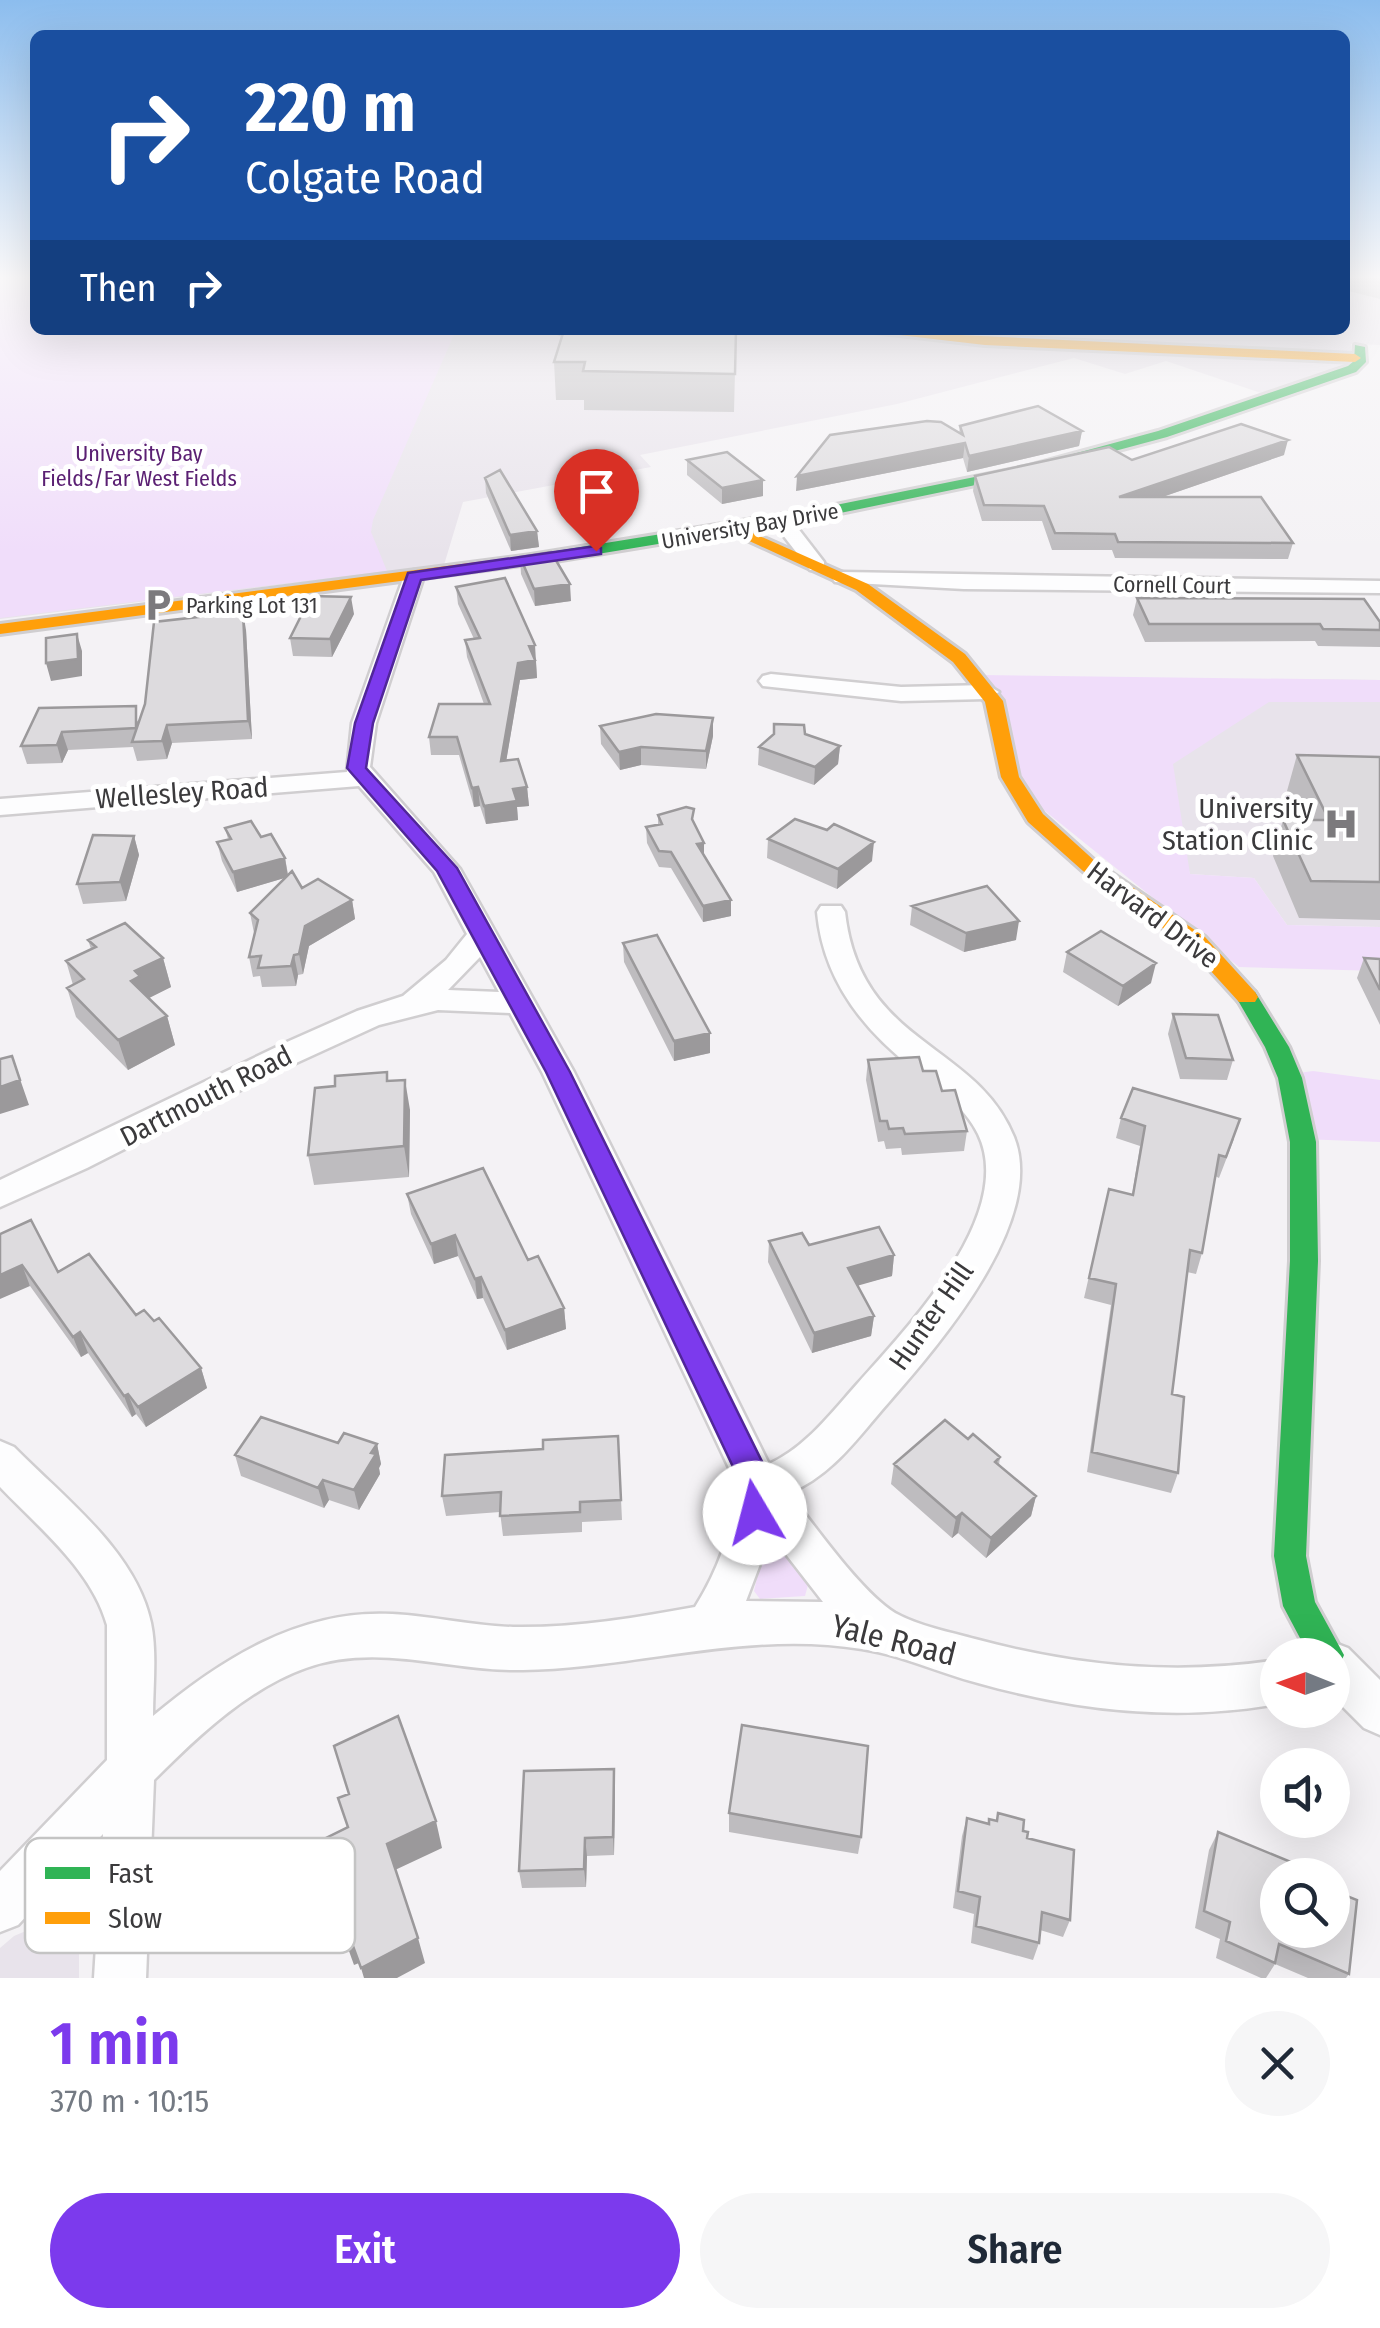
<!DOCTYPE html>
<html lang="en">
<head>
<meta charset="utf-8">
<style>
  :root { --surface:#fff; --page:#f6f6f7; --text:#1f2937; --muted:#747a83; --accent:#7c3aed }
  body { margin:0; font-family:"Fira Sans Condensed",sans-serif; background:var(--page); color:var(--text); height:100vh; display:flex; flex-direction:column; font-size:38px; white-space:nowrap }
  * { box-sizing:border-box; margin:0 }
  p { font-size:32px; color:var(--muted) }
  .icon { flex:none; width:55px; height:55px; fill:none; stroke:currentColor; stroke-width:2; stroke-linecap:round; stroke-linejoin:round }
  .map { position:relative; height:1978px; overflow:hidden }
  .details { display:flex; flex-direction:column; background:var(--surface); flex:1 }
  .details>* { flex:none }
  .top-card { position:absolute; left:30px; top:30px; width:1320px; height:305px; border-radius:15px; box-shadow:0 10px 40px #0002; background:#1a4fa0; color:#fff; overflow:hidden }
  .needle { width:65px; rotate:271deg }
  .buttons { position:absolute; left:1260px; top:1638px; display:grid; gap:20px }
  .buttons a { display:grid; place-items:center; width:90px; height:90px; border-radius:50%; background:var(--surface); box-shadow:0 10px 40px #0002; font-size:50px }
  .pin { position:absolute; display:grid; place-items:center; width:85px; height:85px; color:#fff; margin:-102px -42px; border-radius:50% 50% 50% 0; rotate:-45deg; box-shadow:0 0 10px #0007 }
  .pin .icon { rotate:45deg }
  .me { position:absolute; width:110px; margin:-55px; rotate:352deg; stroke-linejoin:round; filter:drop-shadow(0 0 8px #0008) }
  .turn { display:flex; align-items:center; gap:35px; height:210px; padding:0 50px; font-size:45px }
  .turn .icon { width:130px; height:130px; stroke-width:2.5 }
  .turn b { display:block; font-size:70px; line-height:85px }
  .then { display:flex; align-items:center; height:95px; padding:0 50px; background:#0003; gap:20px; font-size:38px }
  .round { display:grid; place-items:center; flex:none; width:105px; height:105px; border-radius:52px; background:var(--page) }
  .overview { display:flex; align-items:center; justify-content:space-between; height:170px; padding:0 50px }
  h1 { font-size:60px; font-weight:600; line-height:75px; color:var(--accent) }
  .primary-button { display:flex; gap:20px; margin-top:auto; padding:20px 50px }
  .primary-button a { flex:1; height:115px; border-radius:60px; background:var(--accent); color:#fff; font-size:40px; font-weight:600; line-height:115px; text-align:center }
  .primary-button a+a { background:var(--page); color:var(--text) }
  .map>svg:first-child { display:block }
  .built { fill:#e8e3eb }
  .green { fill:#f0ddfa }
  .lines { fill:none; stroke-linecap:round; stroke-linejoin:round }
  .street-casing { stroke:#d0ced0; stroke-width:5 }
  .fast-casing { stroke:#d0ced0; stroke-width:6 }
  .slow-casing { stroke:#d0ced0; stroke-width:6 }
  .street { fill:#fdfdfe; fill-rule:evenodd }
  .fast { fill:#30b455; fill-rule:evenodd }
  .slow { fill:#ff9f0a; fill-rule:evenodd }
  .wall { fill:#bebcbf }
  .shaded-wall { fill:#9b999b }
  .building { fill:#dddbde; stroke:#9b999b; stroke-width:2.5 }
  .route { fill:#7c3aed; stroke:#51269a; stroke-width:2.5 }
  .labels { text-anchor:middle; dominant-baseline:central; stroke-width:10; stroke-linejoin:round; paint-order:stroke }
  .far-park-label { font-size:22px; fill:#5b2073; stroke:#fff }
  .far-street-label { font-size:22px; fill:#3b3a3c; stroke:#fff }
  .far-poi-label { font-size:22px; fill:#3b3a3c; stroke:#fff; text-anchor:start }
  .street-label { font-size:28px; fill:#3b3a3c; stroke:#fff }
  .poi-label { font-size:28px; fill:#3b3a3c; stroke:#fff; text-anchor:end }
  .near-street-label { font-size:32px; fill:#3b3a3c; stroke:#fff }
  .key { fill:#fff; stroke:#c4c4c4; stroke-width:2.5 }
  .key-label { font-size:28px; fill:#3b3a3c }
</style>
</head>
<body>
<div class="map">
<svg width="1380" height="1978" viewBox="0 0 1380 1978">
  <rect width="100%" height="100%" fill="#f4f2f5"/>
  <path class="built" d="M0 277H35V330H1345V277H1380V345L1351 344 1353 363 1261 393 1166 361 1125 374 1074 358 897 404 640 455 651 467 463 502 444 565 0 619Z
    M1265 679 1380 680V927L1287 925 1254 878 1190 874 1145 735Z
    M59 1922 71 1926 79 1937V1978H0V1948L14 1936 40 1925Z"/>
  <path class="green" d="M0 277H35V330H456L373 520 371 532 387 571 0 618Z
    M981 675 1380 680V702H1269L1173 764 1190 874 1254 878 1287 925 1380 927V971L1239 967 1030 799Z
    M1313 1071 1380 1080V1142L1302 1139 1291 1074Z
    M776 1542 808 1585 805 1596 760 1599 754 1591 765 1543Z"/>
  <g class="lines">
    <g class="street-casing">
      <path id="street" d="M783 516 790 518 824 562V570H810L776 526 773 522Z
        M414 570 424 576 376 723 370 767 460 869 574 1072 769 1464C806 1447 831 1413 858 1383 906 1329 1017 1214 978 1134 965 1107 937 1087 914 1069 863 1030 823 979 817 912L821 906H841L845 912C860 1046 976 1042 1014 1137 1047 1220 939 1345 889 1402 858 1437 833 1475 789 1493 815 1526 861 1592 895 1613 918 1626 950 1632 975 1639 1076 1666 1174 1676 1278 1660V1704C1175 1722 1078 1711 978 1683 939 1673 902 1655 862 1649 747 1630 638 1668 523 1670 450 1672 378 1642 306 1668 247 1689 197 1737 154 1780L146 1978H94L103 1834 18 1925 0 1932V1871L107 1760V1625C91 1569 39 1528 0 1487V1441L14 1447C63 1497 136 1551 151 1623 157 1652 153 1687 153 1716 221 1659 300 1609 392 1614 433 1616 473 1626 513 1627 575 1628 635 1618 695 1607 719 1569 731 1532 738 1487L542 1072 510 1013 438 1010 379 1025 272 1074 87 1168 0 1207V1180L287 1042 357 1011 403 996 446 960 467 934 434 872 359 786 0 815V799L347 772 352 723 404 576ZM480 957 499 992 448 990ZM771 1535 823 1602 746 1601Z
        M842 572 1380 581V593L964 589 835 582 832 578Z
        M771 674 901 687 987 685 999 692 987 699 901 701 763 686 759 681 763 676Z
        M1332 1642 1348 1648 1380 1680V1735L1364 1728 1332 1696V1655H1313L1316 1648Z"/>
    </g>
    <g class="fast-casing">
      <path id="fast" d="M1355 345 1365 347 1366 362 1356 372 1167 437 1029 474 816 518 531 565 523 560 531 555 816 509 1029 466 1158 431 1348 366 1354 361Z
        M1247 990 1255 992 1289 1047 1302 1078 1316 1142 1318 1261 1306 1556 1315 1602 1344 1655 1339 1667 1332 1669V1655H1309L1283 1606 1274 1556 1290 1261V1142L1278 1078 1265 1047 1236 997Z"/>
    </g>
    <g class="slow-casing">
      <path id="slow" d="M856 330 1355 354 1361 358 1355 362 985 345Z
        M737 526 868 584 965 654 1003 701 1019 777 1043 814 1097 863 1205 937 1255 992 1258 997 1255 1002H1239L1189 947 1083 871 1028 822 1001 777 985 702 953 662 856 590 732 533 730 530Z
        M531 555 536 557V563L0 634V624Z"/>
    </g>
    <use href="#street" class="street"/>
    <use href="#fast" class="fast"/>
    <use href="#slow" class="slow"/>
  </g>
  <path class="wall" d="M1345 277H1380V299L1345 290Z
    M545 330H736L734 412 584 410V400H556L554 362 562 337Z
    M960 426 1082 431 1079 446 967 472 963 458 796 491 959 433Z
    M1284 455 1162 497 1293 543 1288 559 1115 558 1112 550H1052L1042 521H982L973 491 975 476 1132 460Z
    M687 460 763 480V496L722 504 687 475Z
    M485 478 537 531 539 547 511 551 486 493Z
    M520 557 571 601 535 606 521 574Z
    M456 587 536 663 537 678 520 680 506 761 527 787 529 806 517 807 518 820 486 824 480 806 474 807 459 755H431L429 737 484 704 467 657 465 640 474 639 458 604Z
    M1137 598 1380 622V647L1318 646 1315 641 1145 642 1133 615Z
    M354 614 332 657 293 656 290 638Z
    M246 630 252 739 172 743 167 759 137 761 133 747 68 750 62 763 27 764 21 746 39 708 139 721Z
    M600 726 713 736 706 769 641 765 620 770 601 744Z
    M805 734 840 746 838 764 814 785 758 765 759 747Z
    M1297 755 1380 757V920L1299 918 1273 856 1283 820H1301L1287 791Z
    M658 815 694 823 704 843V856L731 916 703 922 671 868 659 867 647 843 646 827 658 825Z
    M225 828 261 837 285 858 288 874 302 888 352 900 355 919 309 946 303 974 298 975 296 986 262 987 260 976 253 977 249 957 254 933 250 913 284 878 237 892 222 861 217 842 228 839Z
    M134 836 139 855 126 901 83 904 77 884Z
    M768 839 872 861 837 889 767 858Z
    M912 906 1016 940 964 952 910 925Z
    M88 940 163 958 171 987 149 998 167 1016 175 1045 128 1070 76 1017 67 988 73 985 66 961 91 949Z
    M623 943 710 1033V1053L674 1061 624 962Z
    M1067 952 1151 983 1118 1006 1063 972Z
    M1364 958 1380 959V1025L1357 978Z
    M1173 1014 1233 1060 1227 1080 1180 1079 1168 1034Z
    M868 1060 923 1071 942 1091 967 1131 964 1151 902 1155 901 1148 886 1149 884 1141 878 1142 866 1080Z
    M389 1081 410 1110 409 1177 314 1185 308 1155Z
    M1121 1118 1234 1139 1219 1178 1215 1176 1202 1253 1196 1274 1187 1272 1172 1394 1178 1473 1171 1493 1087 1472 1111 1305 1084 1298 1109 1189 1132 1195 1140 1146 1116 1138Z
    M407 1194 564 1308 566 1329 507 1350 483 1298 477 1299 458 1256 434 1264 411 1214Z
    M0 1234 58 1272 136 1315 154 1321 201 1368 207 1388 146 1427 136 1414 132 1417 88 1353 81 1357 30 1286Z
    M769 1241 894 1255 892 1276 857 1285 874 1316 871 1336 812 1353 768 1262Z
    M618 1436 622 1520 582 1522V1532L503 1536 500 1512 446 1516 442 1496Z
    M968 1439 1000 1457 999 1465 1036 1496 1031 1516 986 1558 958 1533 952 1538 891 1484 894 1464Z
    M338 1443 377 1444 381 1464 379 1468 380 1474 359 1510 329 1500 324 1508 241 1476 235 1455Z
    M615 1787 614 1855 587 1856 586 1887 522 1888 519 1871Z
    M729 1813 861 1837 858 1854 729 1832Z
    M998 1813 1023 1831 1027 1838 1070 1920 1063 1937 1040 1930 1039 1943 1033 1960 971 1943 974 1914 953 1908 962 1836 967 1818 988 1824 989 1819 996 1821Z
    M1218 1832 1278 1875 1349 1974 1346 1978H1308L1275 1964 1266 1978H1261L1216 1958 1220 1939 1195 1928 1209 1850Z"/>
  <path class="shaded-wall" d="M1082 431 1079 446 967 472 969 456Z
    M1288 440 1284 455 1116 513 1119 497Z
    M965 443 963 458 796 491 797 476Z
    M763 480V496L722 504V488Z
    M537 531 539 547 511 551 510 535Z
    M570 584 571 601 535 606 534 589Z
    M351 597 354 614 332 657 330 639Z
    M243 612 246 630 252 739 248 721Z
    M77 634 82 651V676L51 681 46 663Z
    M535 645 537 678 520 680 503 780 501 761 518 663 529 646Z
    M713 718V736L706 769V751Z
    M167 725 172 743 167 759 162 741Z
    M62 732 68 750 62 763 57 745Z
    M840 746 838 764 814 785 815 767Z
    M641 747V765L620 770 619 752Z
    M478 787 480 806 474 807 472 788Z
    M527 787 529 806 517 807 518 820 486 824 484 806 513 789Z
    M134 836 139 855 126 901 120 882Z
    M874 842 872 861 837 889 838 869Z
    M704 843V859L697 844Z
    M285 858 288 877 237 892 233 872Z
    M352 900 355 919 309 946 303 974 299 954 305 926Z
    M731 900V916L703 922V906Z
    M1019 921 1016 940 964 952 966 933Z
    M294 955 298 975 296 986 291 966Z
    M163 958 171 987 147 999 131 981 135 971Z
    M1156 963 1151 983 1118 1006 1123 986Z
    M167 1016 175 1045 128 1070 118 1040Z
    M710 1033V1053L674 1061V1041Z
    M12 1056 29 1105 0 1114V1087Z
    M405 1080 410 1110 409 1177 404 1146Z
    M455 1235 458 1256 434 1264 431 1244Z
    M894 1255 892 1276 846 1289 848 1268Z
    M22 1265 30 1286 0 1299V1275Z
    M481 1277 483 1298 477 1299 475 1279Z
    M564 1308 566 1329 507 1350 505 1330Z
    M874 1316 871 1336 812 1353 814 1333Z
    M80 1332 88 1353 81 1357 73 1337Z
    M201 1368 207 1388 146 1427 138 1407Z
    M128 1394 136 1414 132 1417 124 1396Z
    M377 1444 381 1464 379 1468 380 1474 359 1510 354 1490Z
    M323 1480 329 1500 324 1508 318 1488Z
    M1036 1496 1031 1516 986 1558 991 1538Z
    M962 1513 958 1533 952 1538 956 1518Z
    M614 1769 615 1787 614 1855 613 1837Z
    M436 1821 442 1848 395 1870 387 1844Z
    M585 1838 587 1856 586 1887 584 1869Z
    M350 1938 359 1963 354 1965 345 1940Z
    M418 1938 425 1963 397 1978H364L361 1968Z"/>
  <path class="building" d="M564 330H736L735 374 583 371 585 362H554Z
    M1038 406 1082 431 969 456 965 443 797 476 830 435 927 421 941 422 963 435 960 426Z
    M1241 424 1288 440 1119 497H1261L1293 543 1118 542 1115 534 1055 533 1044 506 984 505 975 476 1109 447 1132 460Z
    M727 452 763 480 722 488 687 460Z
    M500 470 537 531 510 535 485 478Z
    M551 552 570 584 534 589 520 557Z
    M505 578 535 645 529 646 535 660 518 663 501 761 518 759 527 787 513 789 517 801 484 806 478 787 472 788 457 737H429L439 704H490L465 640 480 638 456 587Z
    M311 596 351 597 330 639 290 638Z
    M1137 598 1364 599 1380 622V630L1323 629 1320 624H1149Z
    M243 612 248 721 167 725 162 741 132 742 145 704 154 622Z
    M77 634 78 659 46 663V638Z
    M136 706V728L62 732 57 745 21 746 39 708Z
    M656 714 713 718 706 751 641 747 619 752 600 726Z
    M774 724 804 725 805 734 840 746 815 767 759 747 774 734Z
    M1297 755 1380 757V882L1311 881 1283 820H1329Z
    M686 807 694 809 692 819 704 843 697 844 731 900 703 906 671 852 659 851 646 827 662 824 658 815Z
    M795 819 827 830 834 824 874 842 838 869 768 839Z
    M251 821 261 837 271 834 285 858 233 872 217 842 231 839 225 828Z
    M93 835 134 836 120 882 77 884Z
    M292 871 302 888 318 879 352 900 305 926 299 954 294 955 291 966 258 968 261 956 249 957 258 920 250 913Z
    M987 886 1019 921 966 933 912 906Z
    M125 923 163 958 135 971 140 976 131 981 167 1016 118 1040 67 988 84 979 66 961 96 947 88 940Z
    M1101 931 1156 963 1123 986 1067 952Z
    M657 935 710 1033 674 1041 623 943Z
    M1364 958 1380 959V990Z
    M1173 1014 1218 1015 1233 1060 1186 1058Z
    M12 1056 20 1080 0 1087V1059Z
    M919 1057 923 1071H936L942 1091 955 1090 967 1131 905 1134 903 1128 889 1129 887 1121H880L868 1060Z
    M387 1072V1081L405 1080 404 1146 308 1155 315 1088 335 1086V1076Z
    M1133 1088 1240 1119 1226 1157 1219 1155 1202 1253 1190 1250 1172 1394 1184 1397 1178 1473 1092 1452 1116 1284 1089 1278 1109 1189 1133 1195 1145 1126 1121 1118Z
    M483 1168 528 1260 538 1256 564 1308 505 1330 481 1277 475 1279 455 1235 431 1244 407 1194Z
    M31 1220 58 1272 89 1254 136 1315 144 1310 154 1321 159 1318 201 1368 138 1407 128 1394 124 1396 80 1332 73 1337 22 1265 0 1275V1234Z
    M879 1227 894 1255 848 1268 874 1316 814 1333 769 1241 802 1233 809 1245Z
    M261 1417 338 1443 344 1433 377 1444 371 1453 376 1454 354 1490 323 1480 318 1488 235 1455Z
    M945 1420 968 1439 973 1434 1000 1457 995 1462 1036 1496 991 1538 962 1513 956 1518 894 1464Z
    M618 1436 621 1500 580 1502V1512L500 1516 501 1492 442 1496 445 1455 543 1449V1440Z
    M398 1716 436 1821 387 1844 418 1938 361 1968 350 1938 345 1940 316 1843 348 1827 338 1798 349 1794 334 1746Z
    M742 1725 868 1746 861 1837 729 1813Z
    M614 1769 613 1837 585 1838 584 1869 519 1871 524 1771Z
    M998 1813 1024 1820 1023 1831 1028 1832 1027 1838 1074 1850 1070 1920 1042 1912 1039 1943 976 1926 980 1897 958 1891 967 1818 989 1824V1819L997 1821Z
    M1218 1832 1315 1872 1314 1875H1278V1930H1332V1890L1357 1900 1349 1974 1279 1944 1275 1963 1226 1941 1230 1922 1204 1911Z"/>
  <linearGradient id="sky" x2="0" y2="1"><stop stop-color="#8cbdee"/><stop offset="0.5" stop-color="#faf9fa"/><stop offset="1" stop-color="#faf9fa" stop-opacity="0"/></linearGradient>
  <rect width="1380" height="554" fill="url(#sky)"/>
  <path class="route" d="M596 546 601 548V554L421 580 373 723 366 768 457 868 570 1072 775 1488 766 1523 755 1527 744 1523 739 1513 743 1488 546 1072 437 871 347 768 355 723 408 573Z"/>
  <defs>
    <g id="parking-bare" transform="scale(2.7)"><path d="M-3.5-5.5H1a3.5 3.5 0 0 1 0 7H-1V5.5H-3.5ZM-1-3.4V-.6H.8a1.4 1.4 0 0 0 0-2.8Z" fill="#7c7a7d" stroke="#fff" stroke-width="2.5" paint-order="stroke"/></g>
    <g id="hospital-bare" transform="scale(2.7)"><path d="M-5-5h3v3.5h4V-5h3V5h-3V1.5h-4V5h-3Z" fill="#7c7a7d" stroke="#fff" stroke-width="2.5" paint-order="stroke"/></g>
  </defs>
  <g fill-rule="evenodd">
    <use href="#parking-bare" x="158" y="605"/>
    <use href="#hospital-bare" x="1341" y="824"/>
  </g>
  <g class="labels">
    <g class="far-park-label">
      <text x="139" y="453">University Bay<tspan x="139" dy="25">Fields/Far West Fields</tspan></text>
    </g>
    <g class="far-street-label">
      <text transform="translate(750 526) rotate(-10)">University Bay Drive</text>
      <text transform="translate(1172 585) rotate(1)">Cornell Court</text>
    </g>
    <g class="far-poi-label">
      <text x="186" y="605">Parking Lot 131</text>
    </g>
    <g class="street-label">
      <text transform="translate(182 793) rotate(-4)">Wellesley Road</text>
      <text transform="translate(1153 915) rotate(37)">Harvard Drive</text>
      <text transform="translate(206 1096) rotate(-27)">Dartmouth Road</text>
      <text transform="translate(931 1316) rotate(-55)">Hunter Hill</text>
    </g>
    <g class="poi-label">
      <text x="1313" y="808">University<tspan x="1313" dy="32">Station Clinic</tspan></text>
    </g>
    <g class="near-street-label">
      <text transform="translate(894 1640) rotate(14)">Yale Road</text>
    </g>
  </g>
  <rect x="25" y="1838" width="330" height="115" rx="15" class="key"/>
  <rect x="45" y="1867" width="45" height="12" fill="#30b455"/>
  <rect x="45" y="1912" width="45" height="12" fill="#ff9f0a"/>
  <g class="key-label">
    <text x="108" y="1883">Fast</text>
    <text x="108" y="1928">Slow</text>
  </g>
</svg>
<div class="buttons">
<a><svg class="needle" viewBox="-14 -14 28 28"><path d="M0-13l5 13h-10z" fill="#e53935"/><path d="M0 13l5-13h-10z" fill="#747a83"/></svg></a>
<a><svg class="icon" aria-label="sound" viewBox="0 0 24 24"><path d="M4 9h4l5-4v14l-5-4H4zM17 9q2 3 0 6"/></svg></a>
<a><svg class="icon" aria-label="search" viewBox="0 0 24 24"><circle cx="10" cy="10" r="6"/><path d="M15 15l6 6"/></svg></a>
</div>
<div class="pin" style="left:596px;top:551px;background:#d93025"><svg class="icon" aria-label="arrive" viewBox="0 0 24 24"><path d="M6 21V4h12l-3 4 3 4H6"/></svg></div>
<svg class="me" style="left:755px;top:1513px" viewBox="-20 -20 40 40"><circle r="19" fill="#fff"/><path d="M0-13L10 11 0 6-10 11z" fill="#7c3aed"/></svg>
<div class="top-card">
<div class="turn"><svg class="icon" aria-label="right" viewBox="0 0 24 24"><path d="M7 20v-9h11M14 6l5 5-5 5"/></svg><div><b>220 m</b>Colgate Road</div></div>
<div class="then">Then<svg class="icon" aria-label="right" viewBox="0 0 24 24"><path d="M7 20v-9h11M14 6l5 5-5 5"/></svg></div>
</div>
</div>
<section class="details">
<div class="overview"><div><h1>1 min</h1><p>370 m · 10:15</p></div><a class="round"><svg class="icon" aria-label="close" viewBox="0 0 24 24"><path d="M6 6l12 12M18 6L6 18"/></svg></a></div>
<div class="primary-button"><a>Exit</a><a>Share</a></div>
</section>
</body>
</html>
